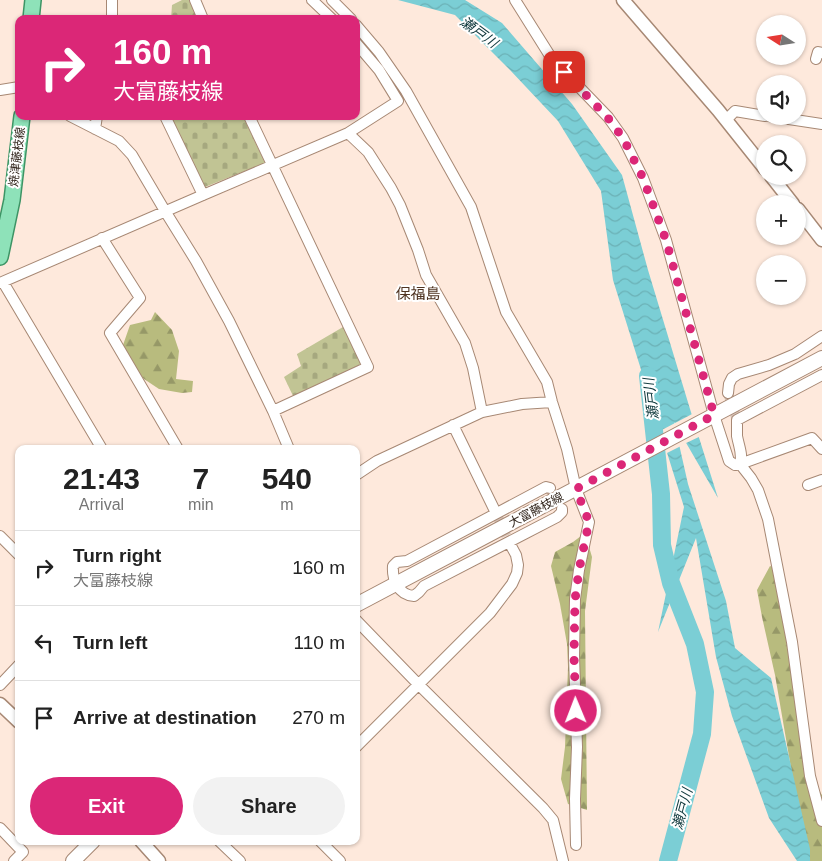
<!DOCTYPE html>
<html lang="en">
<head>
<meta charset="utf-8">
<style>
  :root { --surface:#fff; --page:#f2f2f2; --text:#222; --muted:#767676; --line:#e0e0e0; --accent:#db2777 }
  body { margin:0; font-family:Arial,"Noto Sans JP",sans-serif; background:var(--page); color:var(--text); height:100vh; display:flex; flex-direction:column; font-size:19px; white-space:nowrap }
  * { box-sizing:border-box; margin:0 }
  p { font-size:16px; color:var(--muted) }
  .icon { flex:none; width:28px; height:28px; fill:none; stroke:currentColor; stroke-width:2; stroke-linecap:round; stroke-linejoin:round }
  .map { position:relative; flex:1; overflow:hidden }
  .side { position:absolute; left:15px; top:445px; width:345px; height:400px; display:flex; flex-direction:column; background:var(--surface); border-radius:10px; box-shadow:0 1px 4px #0004 }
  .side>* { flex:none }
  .hud { position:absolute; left:15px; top:15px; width:345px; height:105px; border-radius:10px; box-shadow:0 1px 4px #0004; background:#db2777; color:#fff; overflow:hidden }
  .needle { width:32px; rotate:282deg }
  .tools { position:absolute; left:756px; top:15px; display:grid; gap:10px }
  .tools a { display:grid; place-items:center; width:50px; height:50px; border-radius:50%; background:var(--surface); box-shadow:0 1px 4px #0004; font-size:25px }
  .pin { position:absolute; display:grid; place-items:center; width:42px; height:42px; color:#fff; margin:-21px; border-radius:10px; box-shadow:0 2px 8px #0006 }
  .me { position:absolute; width:55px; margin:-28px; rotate:359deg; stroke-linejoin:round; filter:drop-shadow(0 0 4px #0008) }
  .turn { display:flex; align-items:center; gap:18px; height:105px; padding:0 15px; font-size:22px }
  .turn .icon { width:65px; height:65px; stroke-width:2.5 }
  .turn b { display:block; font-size:35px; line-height:42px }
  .eta { display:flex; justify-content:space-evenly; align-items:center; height:85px; text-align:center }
  .eta b { font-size:30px; font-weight:800; line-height:35px }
  .cta { display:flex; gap:10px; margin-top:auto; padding:10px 15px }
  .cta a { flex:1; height:58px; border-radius:30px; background:var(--accent); color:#fff; font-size:20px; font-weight:800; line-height:58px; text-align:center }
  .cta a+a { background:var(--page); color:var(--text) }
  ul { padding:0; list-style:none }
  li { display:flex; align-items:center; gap:15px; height:75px; padding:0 15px; border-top:1px solid var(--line) }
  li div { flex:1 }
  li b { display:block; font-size:19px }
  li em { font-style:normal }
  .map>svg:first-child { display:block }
  .forest { fill:url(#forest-firs) }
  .cemetery { fill:url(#cemetery-stones) }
  .water { fill:url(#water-waves) }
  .pier { fill:#fee9dc }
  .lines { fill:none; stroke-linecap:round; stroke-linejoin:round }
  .river { stroke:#7bced5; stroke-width:18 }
  .minor-tunnel { stroke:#d6c2b6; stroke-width:10; stroke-dasharray:10 5; stroke-linecap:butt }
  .minor-casing { stroke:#a78874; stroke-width:12 }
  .tertiary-casing { stroke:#a78874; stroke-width:15 }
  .secondary-casing { stroke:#a78874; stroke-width:16 }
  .primary-casing { stroke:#3d9465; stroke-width:18 }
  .minor { stroke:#fff; stroke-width:10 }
  .tertiary { stroke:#fff; stroke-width:12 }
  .secondary { stroke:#fff; stroke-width:14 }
  .primary { stroke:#8ee2b9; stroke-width:15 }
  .route { stroke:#db2777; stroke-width:9; stroke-dasharray:0 16.2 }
  .labels { text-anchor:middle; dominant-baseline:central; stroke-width:4; stroke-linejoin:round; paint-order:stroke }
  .street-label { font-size:12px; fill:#34281f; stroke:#fff }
  .water-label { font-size:14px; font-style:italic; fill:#0d363a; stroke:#fff }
  .quarter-label { font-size:15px; fill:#4f3422; stroke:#fff }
</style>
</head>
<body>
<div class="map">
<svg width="822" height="861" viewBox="0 0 822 861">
  <defs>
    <pattern id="forest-firs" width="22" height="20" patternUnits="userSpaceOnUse" patternTransform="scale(1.25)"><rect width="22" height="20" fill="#b8bb7e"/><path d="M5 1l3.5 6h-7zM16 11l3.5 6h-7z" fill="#969867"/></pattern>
    <pattern id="cemetery-stones" width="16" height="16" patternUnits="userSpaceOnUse" patternTransform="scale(1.25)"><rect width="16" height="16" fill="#c1c494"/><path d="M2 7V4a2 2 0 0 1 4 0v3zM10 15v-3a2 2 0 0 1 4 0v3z" fill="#a6a87f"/></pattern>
    <pattern id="water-waves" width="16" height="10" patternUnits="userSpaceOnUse" patternTransform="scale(1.25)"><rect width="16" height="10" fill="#7bced5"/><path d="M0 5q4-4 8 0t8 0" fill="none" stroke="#6bb1b6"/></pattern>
  </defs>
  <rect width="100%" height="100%" fill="#fee9dc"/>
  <path class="forest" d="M155 312 172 330 179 351 176 379 193 381 192 392 182 393 159 389 144 379 129 362 123 345 130 325 151 320Z
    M585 533 592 557 585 611 587 810 568 804 561 779 565 747 568 667 567 644 560 604 551 566 555 552 573 542Z
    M770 566 775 568 815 784 822 795V861H807L775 675 762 617 757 590Z"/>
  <path class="cemetery" d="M182 0H189L198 19H171L172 5Z
    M170 116H243L265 163 205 187Z
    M343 327 363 366 294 398 284 377 301 366 297 354Z"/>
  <path class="water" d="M398 0H465L502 23 572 104 622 175 648 270 690 409 718 498 674 422 688 484 726 601 735 648 771 678 810 849V861H797L769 818 732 716 716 657 696 538 658 632 684 507 613 280 601 191 558 121 510 70 455 15Z"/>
  <path class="pier" d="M694 413 701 436 684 444 679 435 681 446 665 454 658 432Z"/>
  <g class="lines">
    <path class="river" d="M648 376 661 494 662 545 671 583 695 644 705 692 702 734 668 861"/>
    <path class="minor-tunnel" d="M728 393 737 420
      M496 513 509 542"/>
    <g class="minor-casing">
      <path id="minor" d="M195 0 203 19
        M312 0 332 19
        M332 0 351 19
        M515 0 552 59 608 117 623 138 643 178 666 240 714 415 729 461 735 465 740 464C743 454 739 447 737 436 737 431 737 425 737 420L822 375
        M112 19V0
        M356 25 379 52 406 91 471 207 506 312 547 382 552 402 567 449 576 489 589 522 579 570 575 599 574 656 577 747 575 799 576 845
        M816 59 818 52 822 53
        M0 90 19 87
        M70 116 119 141 132 155 165 211 196 261 229 321 273 411 289 449
        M165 116 203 195
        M249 116 368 367 273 411
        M769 116 822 124
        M726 120 735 111 765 116
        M95 129 97 116
        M348 133 368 152 391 188 400 205 418 250 426 275 465 343 473 368 482 412
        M102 238 140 298 110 333 178 449
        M3 282 102 449
        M0 283 203 195 348 133 398 101 379 70 356 43
        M728 393 729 384 732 378 738 374 769 365 795 354 822 336
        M453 425 496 513
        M822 449 812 438 740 464 751 478 758 490 768 519 792 642 810 776 822 821
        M356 475 377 461 482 412 522 404 552 402
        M808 485 822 480
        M550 488 546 487 407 561 397 562 393 566C392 579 398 595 414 596L419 592 424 586 557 517 562 512V509
        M0 536 19 555
        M356 620 419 685 543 808 553 820 563 861
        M0 685 19 665
        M356 747 490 613 512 584 517 573 518 565 516 555 509 542
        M0 828 23 852 14 861
        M219 841 240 861
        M320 841 340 861"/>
    </g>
    <g class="tertiary-casing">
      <path id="tertiary" d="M623 0 718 110 765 169
        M771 176 793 204
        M798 209 822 240
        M0 704 19 722
        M141 841 159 861"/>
    </g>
    <g class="secondary-casing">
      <path id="secondary" d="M356 605 822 358
        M73 861 93 841"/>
    </g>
    <g class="primary-casing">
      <path id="primary" d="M31 19 33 0
        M0 257 12 200 22 116"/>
    </g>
    <use href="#minor" class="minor"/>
    <use href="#tertiary" class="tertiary"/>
    <use href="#secondary" class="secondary"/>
    <use href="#primary" class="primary"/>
  </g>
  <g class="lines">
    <path class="route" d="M564 72 608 118 623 138 643 178 666 240 714 415 576 489 589 522 579 570 575 600 574 656 576 711"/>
  </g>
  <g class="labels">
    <g class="street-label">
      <text transform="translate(17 157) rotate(-83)">焼津藤枝線</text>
      <text transform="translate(536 510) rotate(-28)">大富藤枝線</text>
    </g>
    <g class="water-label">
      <text transform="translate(479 32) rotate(36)">瀬戸川</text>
      <text transform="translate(651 399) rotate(-97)">瀬戸川</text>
      <text transform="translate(682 809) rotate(-75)">瀬戸川</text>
    </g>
    <g class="quarter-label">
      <text x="418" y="293">保福島</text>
    </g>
  </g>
</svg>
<div class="tools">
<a><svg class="needle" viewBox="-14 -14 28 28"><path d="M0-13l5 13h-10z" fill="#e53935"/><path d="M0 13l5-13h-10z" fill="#767676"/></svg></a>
<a><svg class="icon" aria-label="sound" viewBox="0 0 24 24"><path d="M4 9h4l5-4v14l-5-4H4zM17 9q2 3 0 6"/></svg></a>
<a><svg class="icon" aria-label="search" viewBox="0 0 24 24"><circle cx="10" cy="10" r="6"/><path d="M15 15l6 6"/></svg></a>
<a>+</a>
<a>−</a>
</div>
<div class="pin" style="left:564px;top:72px;background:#d93025"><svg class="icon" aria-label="arrive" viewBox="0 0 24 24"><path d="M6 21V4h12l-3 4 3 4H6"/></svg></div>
<svg class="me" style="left:576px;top:711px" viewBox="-20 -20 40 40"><circle r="17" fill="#db2777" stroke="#fff" stroke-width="3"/><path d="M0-11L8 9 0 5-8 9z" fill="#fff"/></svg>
<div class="hud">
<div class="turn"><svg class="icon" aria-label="right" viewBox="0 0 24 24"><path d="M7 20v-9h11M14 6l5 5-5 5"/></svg><div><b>160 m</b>大富藤枝線</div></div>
</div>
<section class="side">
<div class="eta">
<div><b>21:43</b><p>Arrival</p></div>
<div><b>7</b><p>min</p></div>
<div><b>540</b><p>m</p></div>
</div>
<ul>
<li><svg class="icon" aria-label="right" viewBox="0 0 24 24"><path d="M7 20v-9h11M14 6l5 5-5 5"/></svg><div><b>Turn right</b><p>大富藤枝線</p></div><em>160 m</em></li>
<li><svg class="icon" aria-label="left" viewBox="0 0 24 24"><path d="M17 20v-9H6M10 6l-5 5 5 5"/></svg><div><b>Turn left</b></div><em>110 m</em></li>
<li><svg class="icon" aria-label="arrive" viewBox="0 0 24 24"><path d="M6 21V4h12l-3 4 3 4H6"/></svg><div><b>Arrive at destination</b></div><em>270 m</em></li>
</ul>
<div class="cta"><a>Exit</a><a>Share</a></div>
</section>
</div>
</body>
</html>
